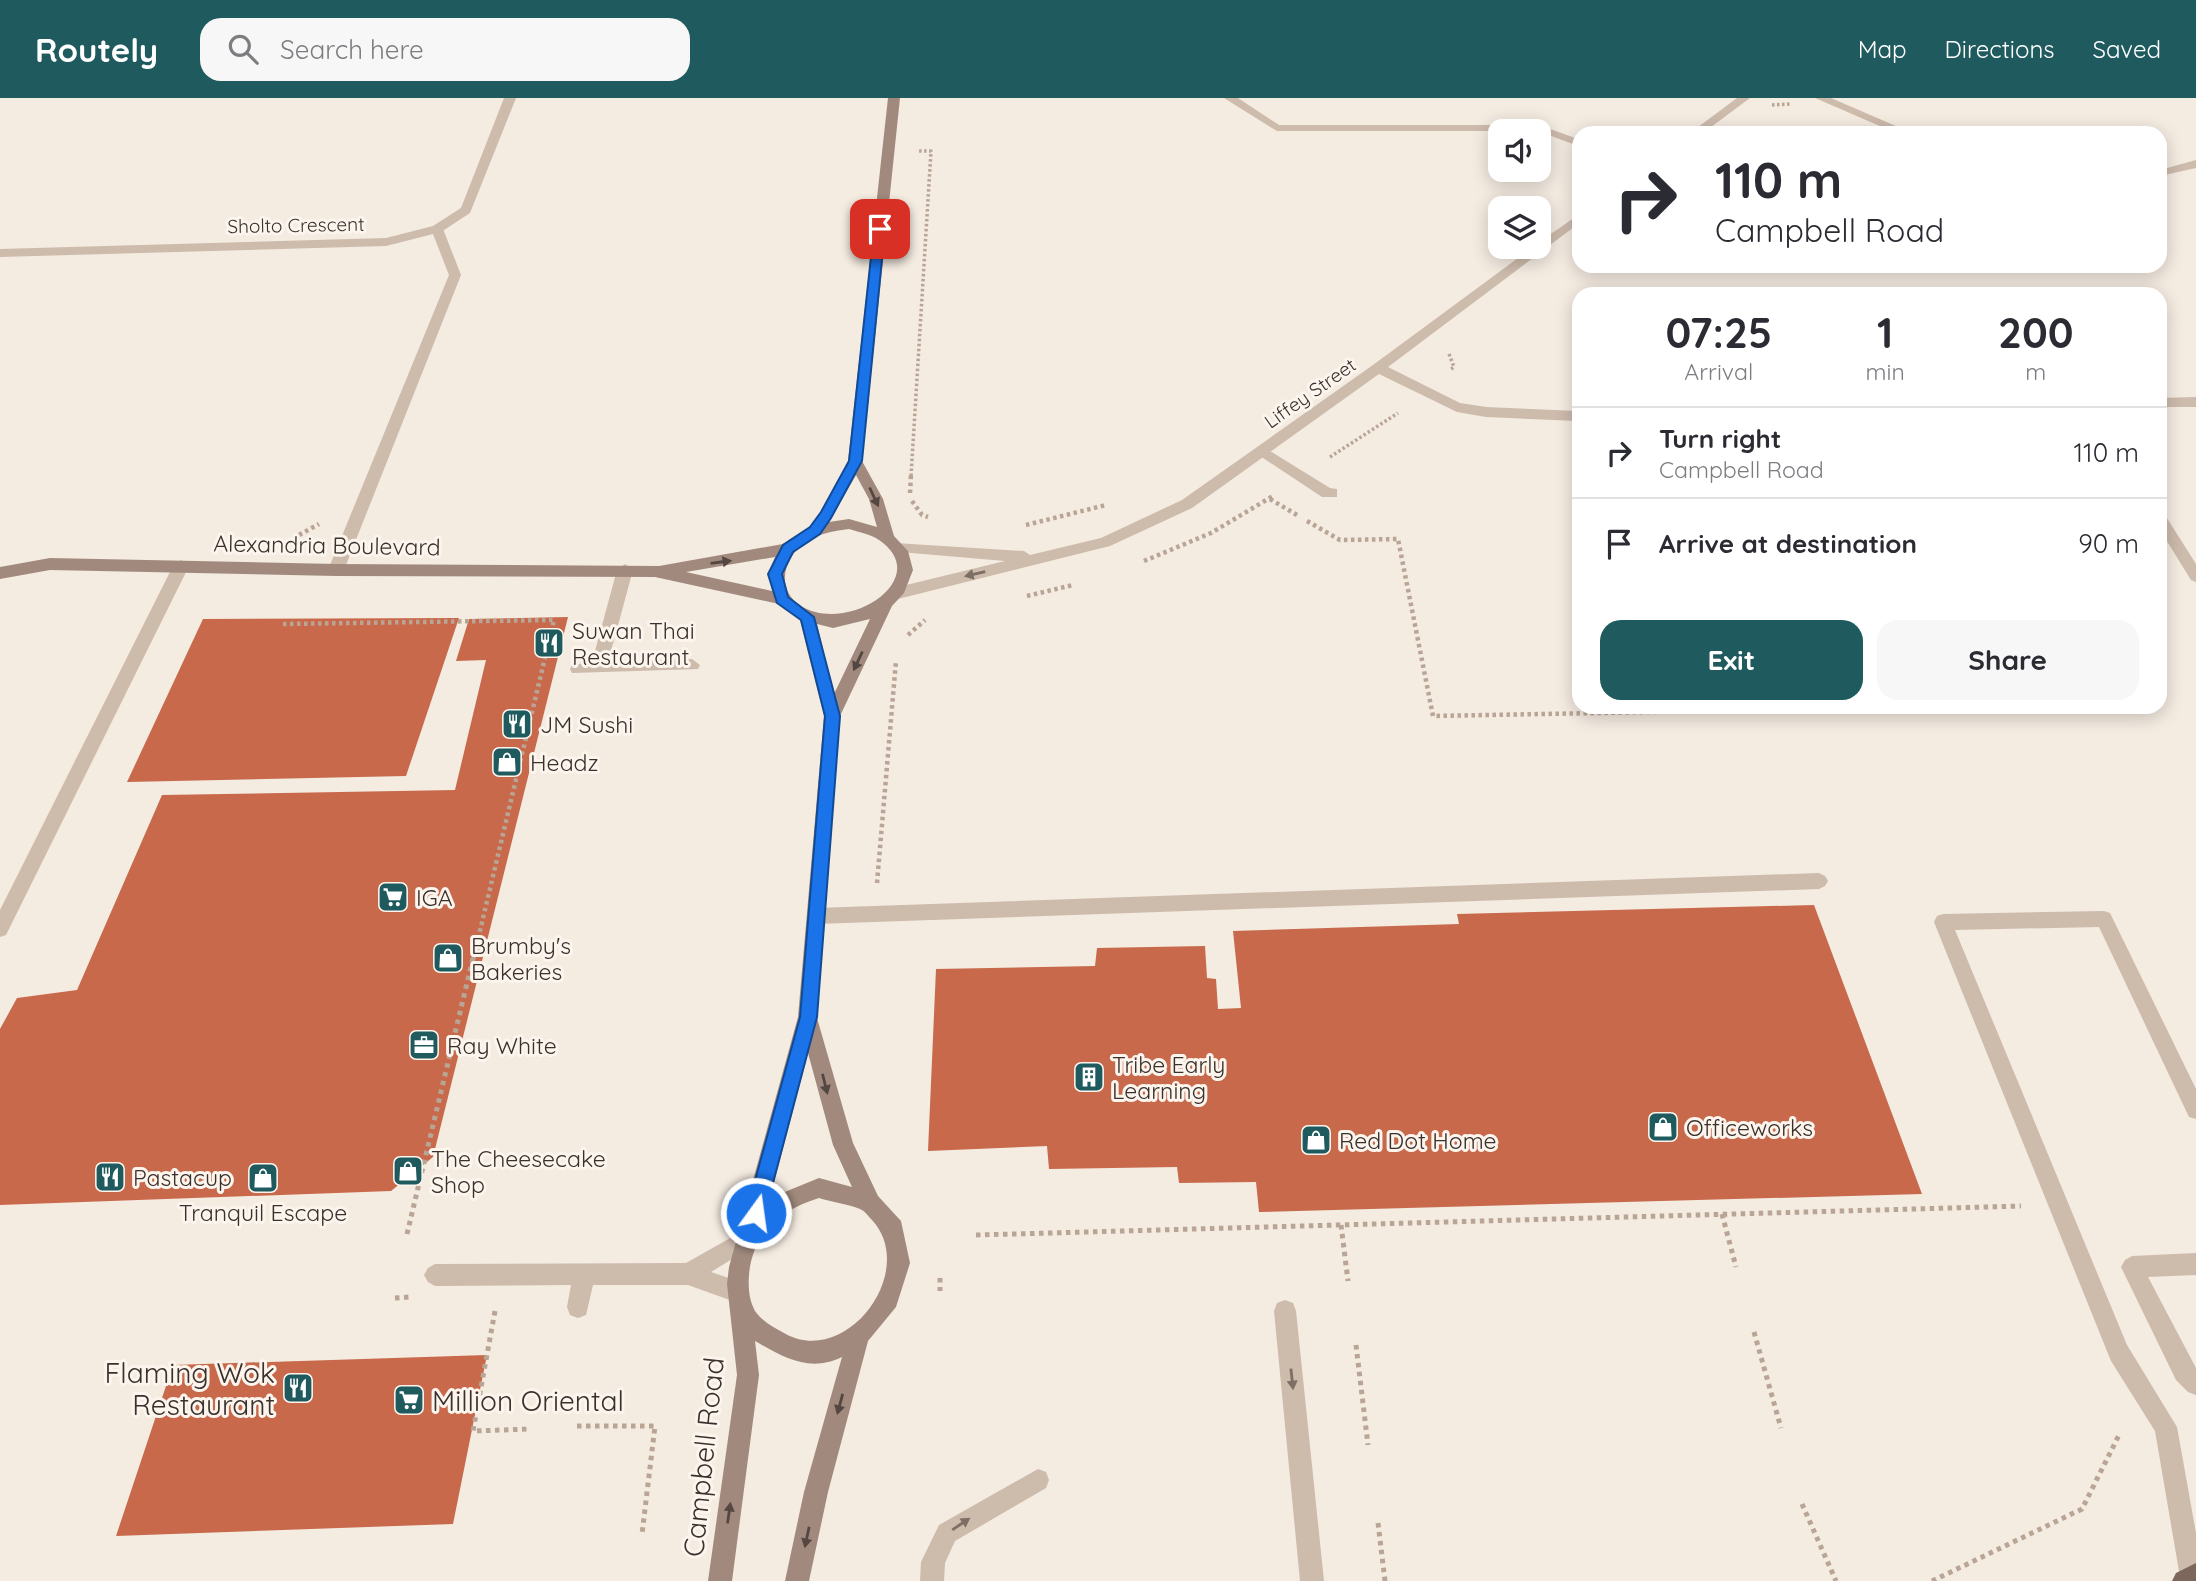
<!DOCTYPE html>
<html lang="en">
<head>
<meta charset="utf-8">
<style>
  :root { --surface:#fff; --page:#f7f7f7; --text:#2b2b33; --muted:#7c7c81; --line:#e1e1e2; --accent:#1f5a5e }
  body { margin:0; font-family:Quicksand,sans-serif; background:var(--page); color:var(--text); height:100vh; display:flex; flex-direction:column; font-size:26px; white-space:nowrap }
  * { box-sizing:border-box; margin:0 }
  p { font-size:23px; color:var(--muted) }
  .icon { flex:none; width:38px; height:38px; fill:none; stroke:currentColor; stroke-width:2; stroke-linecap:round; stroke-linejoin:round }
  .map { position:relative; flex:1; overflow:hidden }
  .sheet { position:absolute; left:1572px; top:189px; width:595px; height:427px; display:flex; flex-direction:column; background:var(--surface); border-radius:21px; box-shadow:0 4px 18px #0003 }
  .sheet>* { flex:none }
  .banner { position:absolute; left:1572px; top:28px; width:595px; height:147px; border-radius:21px; box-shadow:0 4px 18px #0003; background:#fff; color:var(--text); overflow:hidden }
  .tools { position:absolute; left:1488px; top:21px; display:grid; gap:14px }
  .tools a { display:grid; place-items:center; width:63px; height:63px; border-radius:14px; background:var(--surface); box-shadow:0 4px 18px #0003; font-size:35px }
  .pin { position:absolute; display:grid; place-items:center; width:60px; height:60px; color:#fff; margin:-30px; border-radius:14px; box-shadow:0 4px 10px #0006 }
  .me { position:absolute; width:77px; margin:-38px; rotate:14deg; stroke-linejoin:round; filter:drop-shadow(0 0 5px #0008) }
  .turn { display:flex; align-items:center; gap:24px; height:147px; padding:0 28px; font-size:32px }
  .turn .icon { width:91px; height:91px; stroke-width:2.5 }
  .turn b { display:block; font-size:49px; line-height:60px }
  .eta { display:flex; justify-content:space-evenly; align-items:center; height:119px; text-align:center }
  .eta b { font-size:42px; font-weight:700; line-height:49px }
  .button { display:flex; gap:14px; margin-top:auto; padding:14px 28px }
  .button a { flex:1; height:80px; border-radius:21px; background:var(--accent); color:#fff; font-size:28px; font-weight:700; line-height:80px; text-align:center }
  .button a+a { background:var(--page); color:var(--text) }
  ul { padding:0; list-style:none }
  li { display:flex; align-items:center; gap:21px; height:91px; padding:0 28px; border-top:2px solid var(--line) }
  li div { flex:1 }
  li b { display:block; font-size:26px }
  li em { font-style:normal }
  header { display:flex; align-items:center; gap:42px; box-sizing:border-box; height:98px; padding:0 35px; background:var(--accent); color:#fff }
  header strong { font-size:33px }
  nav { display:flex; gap:38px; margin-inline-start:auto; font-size:24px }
  .search { width:490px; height:63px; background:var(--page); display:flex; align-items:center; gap:18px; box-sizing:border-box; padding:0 24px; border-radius:21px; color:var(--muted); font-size:26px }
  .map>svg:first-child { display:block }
  .building { fill:#c8694b }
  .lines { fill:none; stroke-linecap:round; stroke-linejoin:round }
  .path-far2 { stroke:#b9a596; stroke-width:3.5; stroke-dasharray:2.5 2.5; stroke-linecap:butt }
  .path-far1 { stroke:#b9a596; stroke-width:4.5; stroke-dasharray:3.5 3.5; stroke-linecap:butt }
  .path { stroke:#b9a596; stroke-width:5; stroke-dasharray:4.5 4.5; stroke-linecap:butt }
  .lane { fill:#cdbbac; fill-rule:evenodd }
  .street { fill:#cdbbac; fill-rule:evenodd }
  .secondary { fill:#a18a7d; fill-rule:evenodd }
  .primary { fill:#7d675c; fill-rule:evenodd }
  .oneway { fill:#544640 }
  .oneway2 { fill:#7d6f65 }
  .route { fill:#1a73e8; stroke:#114b97; stroke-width:2 }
  .labels { text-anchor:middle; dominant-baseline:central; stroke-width:6; stroke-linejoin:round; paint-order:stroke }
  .far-street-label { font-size:19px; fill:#3b302b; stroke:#fbf5ee }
  .street-label { font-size:23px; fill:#3b302b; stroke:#fbf5ee }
  .poi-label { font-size:23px; fill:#3b302b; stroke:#fbf5ee; text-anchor:start }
  .near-poi-label { font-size:28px; fill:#3b302b; stroke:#fbf5ee; text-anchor:end }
  .near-street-label { font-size:28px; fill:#3b302b; stroke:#fbf5ee }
</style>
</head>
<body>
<header>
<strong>Routely</strong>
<div class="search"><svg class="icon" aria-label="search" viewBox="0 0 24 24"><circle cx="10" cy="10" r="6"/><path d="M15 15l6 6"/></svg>Search here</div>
<nav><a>Map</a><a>Directions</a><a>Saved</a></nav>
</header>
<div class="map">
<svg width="2196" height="1483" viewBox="0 0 2196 1483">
  <rect width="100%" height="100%" fill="#f4ebe1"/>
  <path class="building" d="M568 519 433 1059 391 1093 0 1107V931L17 900 77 892 162 697 455 692 486 562 456 563 469 521Z
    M459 520 406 678 127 684 203 521Z
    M1814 807 1922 1096 1259 1114 1256 1084 1179 1085 1177 1069 1049 1071 1047 1048 928 1053 936 871 1095 868 1097 850 1205 848 1207 880 1216 881 1218 911 1241 910 1233 833 1459 826 1457 816Z
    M487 1257 453 1426 116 1438 173 1267Z"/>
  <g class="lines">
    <path class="path-far2" d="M1772 7 1791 6
      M1449 256 1454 269 1450 272
      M1330 359 1398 315
      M911 378 931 53H918"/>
    <path class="path-far1" d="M910 395 911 376
      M1270 401 1297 417
      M912 403 922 417 928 419
      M1307 423 1340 442 1398 441 1433 618 1708 613 1707 609
      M1026 427 1106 407
      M299 437 319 426
      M1144 463 1211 435 1273 398
      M1027 498 1073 487
      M283 526 554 522 473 862
      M908 537 925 522
      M877 785 896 563"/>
    <path class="path" d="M1722 1116 1736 1169
      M1341 1127 1348 1183
      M407 1136 473 860
      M976 1137 2021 1108
      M940 1180V1193
      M395 1200 410 1199
      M495 1213 473 1333 530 1331
      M1754 1234 1781 1330
      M1356 1247 1368 1347
      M577 1328H655L642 1436
      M1802 1406 1836 1483
      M1378 1425 1385 1483
      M1932 1483 2082 1411 2120 1335"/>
    <path class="lane" d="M437 127 443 131 461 177 344 472 336 478 328 472 449 177 431 131Z
      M1262 348 1330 390 1337 391V399H1322L1257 356V350Z
      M181 462 189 468 6 837 0 839V812L173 468Z
      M625 466 633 472 608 564 692 561 700 567 698 571 572 575 570 571 572 567 592 564 617 472Z
      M1819 775 1825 778 1828 783 1825 788 1819 791 816 826 810 824 807 818 810 812 816 810Z
      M2104 813 2110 815 2196 991V1021L2189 1019 2099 829 1955 832 2127 1247 2177 1329 2196 1435V1483H2182L2180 1479 2155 1333 2111 1263 1934 824 1937 818 1943 816Z
      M748 1130 755 1133 758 1140 755 1147 711 1174 746 1186 749 1194 746 1202 738 1205 688 1187H593L586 1217 578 1220 570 1217 567 1209 571 1187 435 1188 428 1184 424 1177 428 1170 435 1166 686 1165Z
      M2196 1155V1177L2148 1179 2196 1270V1297L2188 1294 2176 1282 2121 1169 2125 1162 2132 1158Z
      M1285 1202 1293 1205 1296 1213 1324 1483H1300L1274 1213 1277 1205Z
      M1038 1371 1046 1374 1049 1382 1046 1390 955 1443 945 1465 944 1483H920L921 1464 939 1427Z"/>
    <path class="street" d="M504 0H516L470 115 441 134 386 148 0 159V151L386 140 433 128 461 110Z
      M1224 0H1238L1279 27H1539L1578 41V48L1538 33H1277Z
      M1737 0H1750L1703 35H1690Z
      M1815 0H1831L1912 35H1896Z
      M2196 62V70L2160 78V72Z
      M1578 117V126L1388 269 1460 305 1486 309 1578 313V323L1486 319 1457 314 1379 276 1192 410 1110 448 898 501 890 495 898 489 1005 463 900 454 895 453 892 449 895 445 1024 453 1030 457 1101 440 1182 402 1373 267 1533 149H1538V145Z
      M2196 299V309H2160V300Z
      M2160 416 2165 417 2196 466V484L2191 482 2160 432Z"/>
    <path class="secondary" d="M888 0H900L862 363 883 401 894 438 908 453 913 472 904 495 892 508 840 618 817 920 853 1045 878 1098 901 1123 910 1165 896 1209 868 1243 828 1394 809 1483H785L804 1394 842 1259C809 1275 783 1259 755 1243L759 1277 732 1483H708L737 1277 727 1186 729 1169 798 919 824 618 800 522 779 506 655 479 336 478 50 472 0 481V469L50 460 336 466 659 468 783 446 810 429 831 399 848 363ZM856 377 869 401 877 429 849 421 829 424ZM849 431C858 434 871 436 879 442 935 480 848 537 801 508 774 491 784 457 808 443 820 435 835 433 849 431ZM775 459 770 471 772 493 686 474ZM870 521 834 596 817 526 833 530ZM808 955 833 1047 852 1089 819 1080 770 1100ZM819 1100C832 1104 848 1106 860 1111 865 1113 868 1118 872 1122 919 1173 846 1271 784 1235 773 1229 763 1224 755 1213 749 1202 748 1189 749 1177 752 1136 782 1111 819 1100Z"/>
    <path class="primary" d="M2196 1465V1483H2172L2176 1475Z"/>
  </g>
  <defs><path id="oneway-solid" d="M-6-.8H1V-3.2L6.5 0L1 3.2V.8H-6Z" transform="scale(1.75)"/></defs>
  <g class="oneway">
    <use href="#oneway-solid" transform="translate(874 399) rotate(65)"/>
    <use href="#oneway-solid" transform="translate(721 464) rotate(-8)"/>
    <use href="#oneway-solid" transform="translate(858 563) rotate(115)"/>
    <use href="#oneway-solid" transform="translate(825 986) rotate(76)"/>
    <use href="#oneway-solid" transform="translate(840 1306) rotate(105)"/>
    <use href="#oneway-solid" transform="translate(729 1415) rotate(-82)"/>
    <use href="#oneway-solid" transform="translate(807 1439) rotate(102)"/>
  </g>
  <g class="oneway2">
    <use href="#oneway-solid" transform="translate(975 476) rotate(167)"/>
    <use href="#oneway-solid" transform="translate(1292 1281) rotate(84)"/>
    <use href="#oneway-solid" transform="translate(961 1426) rotate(-34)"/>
  </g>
  <path class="route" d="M880 128 885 131 862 363 831 420 820 436 793 454 782 476 788 499 814 519 840 618 817 919 765 1115 762 1122 756 1124 749 1122 746 1115 800 919 825 618 801 522 777 505 768 476 783 447 810 429 821 414 849 363 874 131Z"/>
  <defs>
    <g id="restaurant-square" transform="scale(1.575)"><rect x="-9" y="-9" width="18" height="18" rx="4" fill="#1f5a5e" stroke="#fbf5ee"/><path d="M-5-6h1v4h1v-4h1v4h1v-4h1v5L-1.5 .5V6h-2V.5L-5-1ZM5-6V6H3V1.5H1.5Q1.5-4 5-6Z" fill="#fff"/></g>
    <g id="shop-square" transform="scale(1.575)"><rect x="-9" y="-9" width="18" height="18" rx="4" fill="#1f5a5e" stroke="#fbf5ee"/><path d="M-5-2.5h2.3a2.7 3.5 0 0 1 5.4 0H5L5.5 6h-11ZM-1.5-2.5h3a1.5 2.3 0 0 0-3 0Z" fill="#fff"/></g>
    <g id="supermarket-square" transform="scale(1.575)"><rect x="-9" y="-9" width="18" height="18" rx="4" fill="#1f5a5e" stroke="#fbf5ee"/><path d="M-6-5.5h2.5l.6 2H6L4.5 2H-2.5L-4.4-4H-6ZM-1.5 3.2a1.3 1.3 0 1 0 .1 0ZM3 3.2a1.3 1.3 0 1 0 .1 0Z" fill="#fff"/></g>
    <g id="office-square" transform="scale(1.575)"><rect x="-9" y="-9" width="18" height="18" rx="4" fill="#1f5a5e" stroke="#fbf5ee"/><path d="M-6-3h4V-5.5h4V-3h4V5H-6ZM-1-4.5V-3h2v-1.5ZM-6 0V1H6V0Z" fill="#fff"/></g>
    <g id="building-square" transform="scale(1.575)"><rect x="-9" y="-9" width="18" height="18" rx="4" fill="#1f5a5e" stroke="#fbf5ee"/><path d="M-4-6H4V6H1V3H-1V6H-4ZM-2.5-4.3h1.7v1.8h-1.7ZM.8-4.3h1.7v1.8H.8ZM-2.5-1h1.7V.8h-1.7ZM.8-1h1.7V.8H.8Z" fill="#fff"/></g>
  </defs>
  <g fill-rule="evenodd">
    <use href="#restaurant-square" x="549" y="545"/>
    <use href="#restaurant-square" x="517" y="626"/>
    <use href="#shop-square" x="507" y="664"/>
    <use href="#supermarket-square" x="393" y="799"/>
    <use href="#shop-square" x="448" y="860"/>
    <use href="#office-square" x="424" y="947"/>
    <use href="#building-square" x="1089" y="979"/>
    <use href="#shop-square" x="1663" y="1029"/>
    <use href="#shop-square" x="1316" y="1042"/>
    <use href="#shop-square" x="408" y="1073"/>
    <use href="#restaurant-square" x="110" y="1079"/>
    <use href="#shop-square" x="263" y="1080"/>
    <use href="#restaurant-square" x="298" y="1290"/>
    <use href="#supermarket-square" x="409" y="1302"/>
  </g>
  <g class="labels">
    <g class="far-street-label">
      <text transform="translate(296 127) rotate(-1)">Sholto Crescent</text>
      <text transform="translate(1310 295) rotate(-35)">Liffey Street</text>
    </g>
    <g class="street-label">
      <text transform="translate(327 447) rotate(1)">Alexandria Boulevard</text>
    </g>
    <g class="poi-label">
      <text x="572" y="532">Suwan Thai<tspan x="572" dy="26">Restaurant</tspan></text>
      <text x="540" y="626">JM Sushi</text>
      <text x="530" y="664">Headz</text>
      <text x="416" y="799">IGA</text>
      <text x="471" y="847">Brumby's<tspan x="471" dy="26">Bakeries</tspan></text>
      <text x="447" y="947">Ray White</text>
      <text x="1112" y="966">Tribe Early<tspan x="1112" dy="26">Learning</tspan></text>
      <text x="1686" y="1029">Officeworks</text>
      <text x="1339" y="1042">Red Dot Home</text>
      <text x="431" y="1060">The Cheesecake<tspan x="431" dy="26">Shop</tspan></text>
      <text x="133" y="1079">Pastacup</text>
      <text x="263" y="1114" text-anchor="middle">Tranquil Escape</text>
    </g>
    <g class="near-poi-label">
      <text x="275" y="1274">Flaming Wok<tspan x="275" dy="32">Restaurant</tspan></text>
      <text x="432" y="1302" text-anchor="start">Million Oriental</text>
    </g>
    <g class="near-street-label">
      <text transform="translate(703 1359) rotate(-84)">Campbell Road</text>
    </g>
  </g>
</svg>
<div class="tools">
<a><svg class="icon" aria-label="sound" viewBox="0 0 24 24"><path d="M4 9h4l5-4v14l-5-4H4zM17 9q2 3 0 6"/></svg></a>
<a><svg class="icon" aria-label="layers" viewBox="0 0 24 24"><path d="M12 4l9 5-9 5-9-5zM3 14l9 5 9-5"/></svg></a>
</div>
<div class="pin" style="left:880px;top:131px;background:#d93025"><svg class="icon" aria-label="arrive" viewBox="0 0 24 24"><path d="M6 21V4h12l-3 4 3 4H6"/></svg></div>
<svg class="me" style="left:756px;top:1115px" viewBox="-20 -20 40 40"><circle r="17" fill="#1a73e8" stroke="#fff" stroke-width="3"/><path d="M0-11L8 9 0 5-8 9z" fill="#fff"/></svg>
<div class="banner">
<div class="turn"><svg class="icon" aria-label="right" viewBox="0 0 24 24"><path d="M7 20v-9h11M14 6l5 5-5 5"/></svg><div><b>110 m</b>Campbell Road</div></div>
</div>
<section class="sheet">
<div class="eta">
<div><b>07:25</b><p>Arrival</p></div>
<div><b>1</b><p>min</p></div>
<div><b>200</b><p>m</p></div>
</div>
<ul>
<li><svg class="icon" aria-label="right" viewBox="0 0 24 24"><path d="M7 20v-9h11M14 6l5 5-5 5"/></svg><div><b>Turn right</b><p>Campbell Road</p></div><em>110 m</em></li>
<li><svg class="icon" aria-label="arrive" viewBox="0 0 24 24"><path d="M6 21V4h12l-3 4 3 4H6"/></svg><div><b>Arrive at destination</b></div><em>90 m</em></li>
</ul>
<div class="button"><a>Exit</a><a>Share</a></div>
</section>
</div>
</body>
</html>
